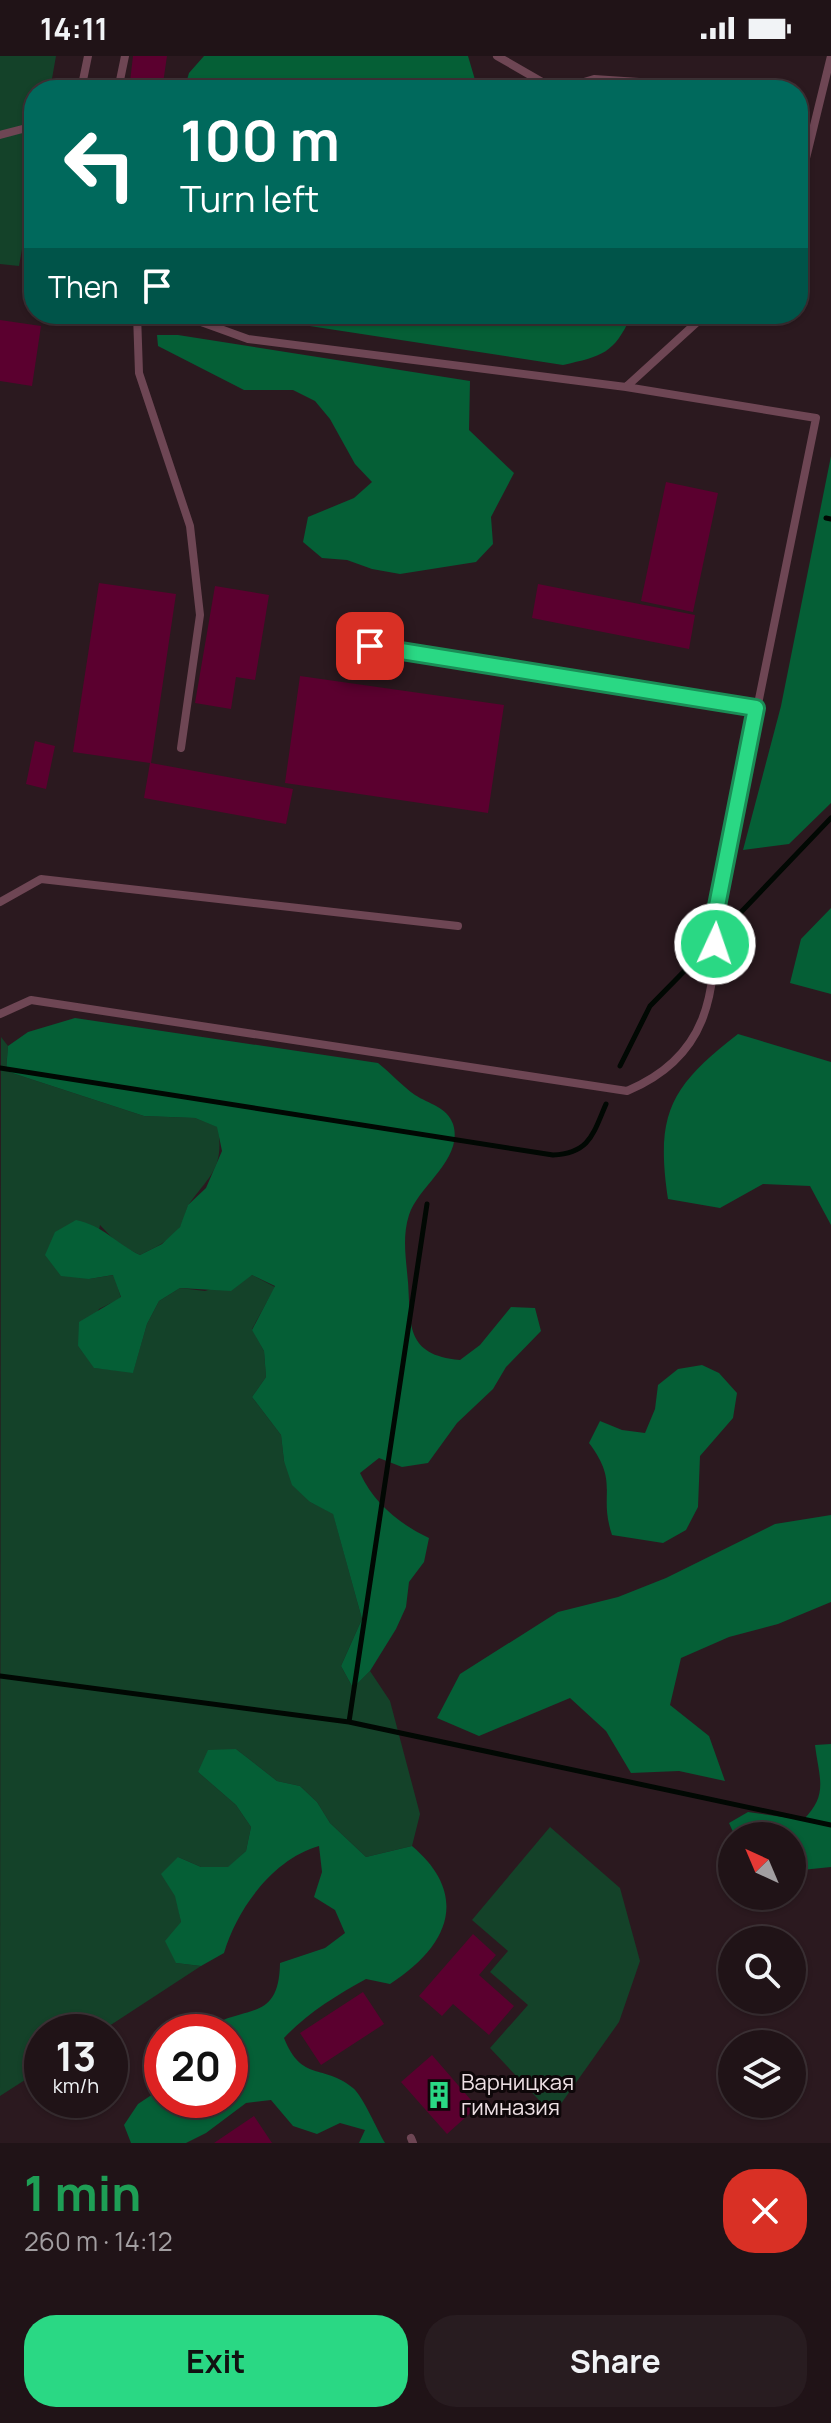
<!DOCTYPE html>
<html lang="en">
<head>
<meta charset="utf-8">
<style>
  :root { --surface:#201317; --page:#281c20; --text:#f1f3f6; --muted:#a29ea1; --line:#3d3236; --accent:#2ad884 }
  body { margin:0; font-family:Manrope,sans-serif; background:var(--page); color:var(--text); height:100vh; display:flex; flex-direction:column; font-size:30px; white-space:nowrap }
  * { box-sizing:border-box; margin:0 }
  p { font-size:26px; color:var(--muted) }
  .icon { flex:none; width:44px; height:44px; fill:none; stroke:currentColor; stroke-width:2; stroke-linecap:round; stroke-linejoin:round }
  .map { position:relative; height:2087px; overflow:hidden }
  .details { display:flex; flex-direction:column; background:var(--surface); flex:1 }
  .details>* { flex:none }
  .guide { position:absolute; left:24px; top:24px; width:784px; height:244px; border-radius:32px; box-shadow:0 2px 6px #0004,0 0 0 2px var(--line); background:#00695c; color:#fff; overflow:hidden }
  .needle { width:52px; rotate:316deg }
  .tools { position:absolute; left:718px; top:1766px; display:grid; gap:16px }
  .tools a { display:grid; place-items:center; width:88px; height:88px; border-radius:50%; background:var(--surface); box-shadow:0 2px 6px #0004,0 0 0 2px var(--line); font-size:40px }
  .speed { position:absolute; left:24px; top:1958px; display:flex; gap:16px; font-size:40px; font-weight:700; text-align:center }
  .speed>* { display:grid; place-content:center; width:104px; height:104px; border-radius:50%; background:var(--surface); box-shadow:0 2px 6px #0004,0 0 0 2px var(--line); line-height:1 }
  .speed small { font-size:20px; font-weight:400 }
  .speed .limit { border:12px solid #d22; background:#fff; color:#111 }
  .pin { position:absolute; display:grid; place-items:center; width:68px; height:68px; color:#fff; margin:-34px; border-radius:16px; box-shadow:0 4px 12px #0006 }
  .me { position:absolute; width:88px; margin:-44px; rotate:3deg; stroke-linejoin:round; filter:drop-shadow(0 0 6px #0008) }
  .turn { display:flex; align-items:center; gap:28px; height:168px; padding:0 24px; font-size:36px }
  .turn .icon { width:104px; height:104px; stroke-width:2.5 }
  .turn b { display:block; font-size:56px; line-height:68px }
  .then { display:flex; align-items:center; height:76px; padding:0 24px; background:#0003; gap:16px; font-size:30px }
  .round { display:grid; place-items:center; flex:none; width:84px; height:84px; border-radius:32px; background:var(--page) }
  .summary { display:flex; align-items:center; justify-content:space-between; height:136px; padding:0 24px }
  h1 { font-size:48px; font-weight:700; line-height:60px; color:#1e9e55 }
  .action { display:flex; gap:16px; margin-top:auto; padding:16px 24px }
  .action a { flex:1; height:92px; border-radius:32px; background:var(--accent); color:#111; font-size:32px; font-weight:700; line-height:92px; text-align:center }
  .action a+a { background:var(--page); color:var(--text) }
  .status { display:flex; justify-content:space-between; align-items:center; height:56px; padding:0 40px; background:var(--surface); direction:ltr }
  .status svg { height:22px; fill:currentColor }
  .map>svg:first-child { display:block }
  .green { fill:#144229 }
  .forest { fill:#055f36 }
  .lines { fill:none; stroke-linecap:round; stroke-linejoin:round }
  .stream { stroke:#010803; stroke-width:5 }
  .building { fill:#5b002f }
  .lane { stroke:#6e4654; stroke-width:8 }
  .route-casing { stroke:#1b8c56; stroke-width:20 }
  .route { stroke:#2ad884; stroke-width:14 }
  .labels { text-anchor:middle; dominant-baseline:central; stroke-width:6; stroke-linejoin:round; paint-order:stroke }
  .poi-label { font-size:22px; fill:#ede0e4; stroke:#0e0709; text-anchor:start }
</style>
</head>
<body>
<div class="status"><b>14:11</b><svg viewBox="0 0 49 12"><path d="M0 12V9h3v3zM5 12V6h3v6zM10 12V3h3v9zM15 12V0h3v12zM26 1h20v11H26zM47 4h2v5h-2z"/></svg></div>
<div class="map">
<svg width="831" height="2087" viewBox="0 0 831 2087">
  <rect width="100%" height="100%" fill="#2b191f"/>
  <path class="green" d="M0 0H56L50 34H34V127L19 210 0 208Z
    M1 981 8 990 6 1015 144 1060 195 1062 218 1071C224 1112 211 1118 189 1148 185 1154 185 1164 180 1171 172 1184 154 1192 140 1199L118 1188 100 1169 89 1223 114 1219 121 1242 99 1253 78 1290 95 1312 133 1316 147 1268 159 1245 180 1232 205 1235 252 1219 275 1231 252 1273 264 1295 266 1321 252 1341 281 1379 284 1405 310 1446 333 1457 362 1563 341 1610 353 1632 370 1615 390 1645 420 1758 412 1790 366 1801 330 1767 317 1746 300 1730 277 1725 236 1693 198 1716 236 1749 251 1771 246 1795 229 1811H201L178 1801 176 1840 181 1866 176 1907 201 1910 100 1976H42V2013L0 2040Z
    M550 1771 620 1832 640 1905 619 1966 553 2059 490 1992 528 1949 490 1916 508 1895 472 1864Z"/>
  <path class="forest" d="M204 0H468L478 34H184L189 17Z
    M232 258H624L631 260C614 298 602 300 563 309Z
    M157 279H178L470 325 469 374 514 417 491 461 493 488 476 506 400 518 372 513 347 504 322 502 303 486 308 461 354 442 372 426 355 408 330 363 315 345 293 334H244L158 290Z
    M831 400V747L789 788 743 794 781 650Z
    M831 852V938L790 927 801 883Z
    M75 962 378 1007C391 1017 402 1030 415 1039 429 1048 447 1051 453 1068 464 1103 419 1129 409 1159 402 1181 406 1203 408 1226 411 1269 405 1299 460 1304L480 1289 511 1251 535 1252 541 1275 506 1311 493 1333 457 1367 428 1407 402 1411 379 1402 360 1417C374 1447 399 1468 429 1482L424 1506 409 1526 406 1551 396 1573 370 1615 353 1632 341 1610 362 1563 333 1458 310 1446 292 1429 284 1405 281 1379 252 1341 266 1321 264 1295 252 1274 275 1230 252 1219 231 1235 180 1232 159 1245 147 1268 133 1317 94 1312 78 1290 79 1266 121 1241 113 1219 89 1223 61 1220 45 1199 55 1176 76 1164C104 1170 115 1187 140 1199L162 1188 180 1171 188 1149 206 1132 222 1095 217 1071 195 1062 144 1060 6 1015 8 990 28 976Z
    M738 978 831 1006V1169L810 1130 763 1128 720 1152 668 1143C655 1057 671 1030 738 978Z
    M702 1309 719 1317 737 1337 733 1362 700 1400 698 1451 686 1474 663 1487 612 1479C598 1437 620 1428 589 1387L600 1365 622 1374 645 1377 655 1353 658 1329 678 1313Z
    M831 1459V1546L778 1568 729 1581 681 1602 670 1649 709 1680 725 1725 679 1715 631 1717 606 1675 570 1642 479 1680 437 1662 460 1618 558 1556 618 1541 666 1522 775 1468Z
    M831 1688V1811L792 1815V1780H735L729 1767 748 1756 803 1764C829 1739 819 1722 815 1689Z
    M236 1693 277 1725 300 1730 317 1746 330 1767 366 1801 412 1790C471 1840 448 1891 390 1928L366 1923C337 1939 306 1958 284 1982 302 2027 323 2007 353 2032 363 2040 377 2074 385 2087H359L365 2074 340 2067 317 2078 293 2070 271 2044 246 2047 206 2077 186 2087H131L124 2069 138 2048 162 2032V2044H230V1976H202C241 1946 279 1970 280 1907L325 1892 345 1877 335 1854 314 1841 322 1816 319 1790C273 1803 237 1853 224 1897L201 1910 176 1907 165 1885 181 1866 175 1840 161 1818 178 1801 201 1811H228L246 1795 251 1771 236 1749 198 1716 208 1694Z"/>
  <g class="lines">
    <path class="stream" d="M826 462 831 463
      M723 875 831 762
      M620 1010 650 950 705 894
      M0 1012 553 1099C590 1097 593 1078 606 1048
      M0 1620 349 1666 831 1769
      M349 1666 427 1148"/>
  </g>
  <path class="building" d="M133 0H167L162 34H129Z
    M0 264 41 270 32 330 0 325Z
    M666 426 718 437 693 556 641 545Z
    M99 527 176 538 151 707 293 733 286 768 144 742 150 707 73 696Z
    M538 528 695 559 689 593 532 562Z
    M215 530 269 539 255 624 236 621 231 653 195 647Z
    M300 620 504 649 488 757 285 727Z
    M35 685 55 690 46 733 26 728Z
    M473 1878 496 1899 479 1919 514 1950 489 1979 453 1948 442 1960 419 1940Z
    M363 1936 384 1968 321 2009 300 1977Z
    M432 1999 477 2051 447 2078 401 2026Z
    M254 2060 272 2087H214Z"/>
  <g class="lines">
    <path class="lane" d="M497 0 556 34
      M81 34 88 0
      M118 34 125 0
      M557 34 594 23 639 26V34
      M0 79 34 70
      M798 135 831 0
      M137 258 139 317 190 470 200 559 181 692
      M179 258 248 283 626 331
      M370 590 756 652
      M0 846 41 823 458 870
      M0 958 31 944 627 1035C708 1001 716 939 715 860L816 362 626 331 706 258
      M411 2082 413 2087"/>
  </g>
  <g class="lines">
    <g class="route-casing">
      <path id="route" d="M370 590 756 652 715 860V888"/>
    </g>
    <use href="#route" class="route"/>
  </g>
  <defs>
    <g id="building-bare" transform="scale(2.16)"><path d="M-4-6H4V6H1V3H-1V6H-4ZM-2.5-4.3h1.7v1.8h-1.7ZM.8-4.3h1.7v1.8H.8ZM-2.5-1h1.7V.8h-1.7ZM.8-1h1.7V.8H.8Z" fill="#2ad884" stroke="#0e0709" stroke-width="2.5" paint-order="stroke"/></g>
  </defs>
  <g fill-rule="evenodd">
    <use href="#building-bare" x="439" y="2039"/>
  </g>
  <g class="labels">
    <g class="poi-label">
      <text x="461" y="2026">Варницкая<tspan x="461" dy="25">гимназия</tspan></text>
    </g>
  </g>
</svg>
<div class="tools">
<a><svg class="needle" viewBox="-14 -14 28 28"><path d="M0-13l5 13h-10z" fill="#e53935"/><path d="M0 13l5-13h-10z" fill="#a29ea1"/></svg></a>
<a><svg class="icon" aria-label="search" viewBox="0 0 24 24"><circle cx="10" cy="10" r="6"/><path d="M15 15l6 6"/></svg></a>
<a><svg class="icon" aria-label="layers" viewBox="0 0 24 24"><path d="M12 4l9 5-9 5-9-5zM3 14l9 5 9-5"/></svg></a>
</div>
<div class="speed"><div>13<small>km/h</small></div><div class="limit">20</div></div>
<div class="pin" style="left:370px;top:590px;background:#d93025"><svg class="icon" aria-label="arrive" viewBox="0 0 24 24"><path d="M6 21V4h12l-3 4 3 4H6"/></svg></div>
<svg class="me" style="left:715px;top:888px" viewBox="-20 -20 40 40"><circle r="17" fill="#2ad884" stroke="#fff" stroke-width="3"/><path d="M0-11L8 9 0 5-8 9z" fill="#fff"/></svg>
<div class="guide">
<div class="turn"><svg class="icon" aria-label="left" viewBox="0 0 24 24"><path d="M17 20v-9H6M10 6l-5 5 5 5"/></svg><div><b>100 m</b>Turn left</div></div>
<div class="then">Then<svg class="icon" aria-label="arrive" viewBox="0 0 24 24"><path d="M6 21V4h12l-3 4 3 4H6"/></svg></div>
</div>
</div>
<section class="details">
<div class="summary"><div><h1>1 min</h1><p>260 m · 14:12</p></div><a class="round" style="background:#d93025;color:#fff"><svg class="icon" aria-label="close" viewBox="0 0 24 24"><path d="M6 6l12 12M18 6L6 18"/></svg></a></div>
<div class="action"><a>Exit</a><a>Share</a></div>
</section>
</body>
</html>
